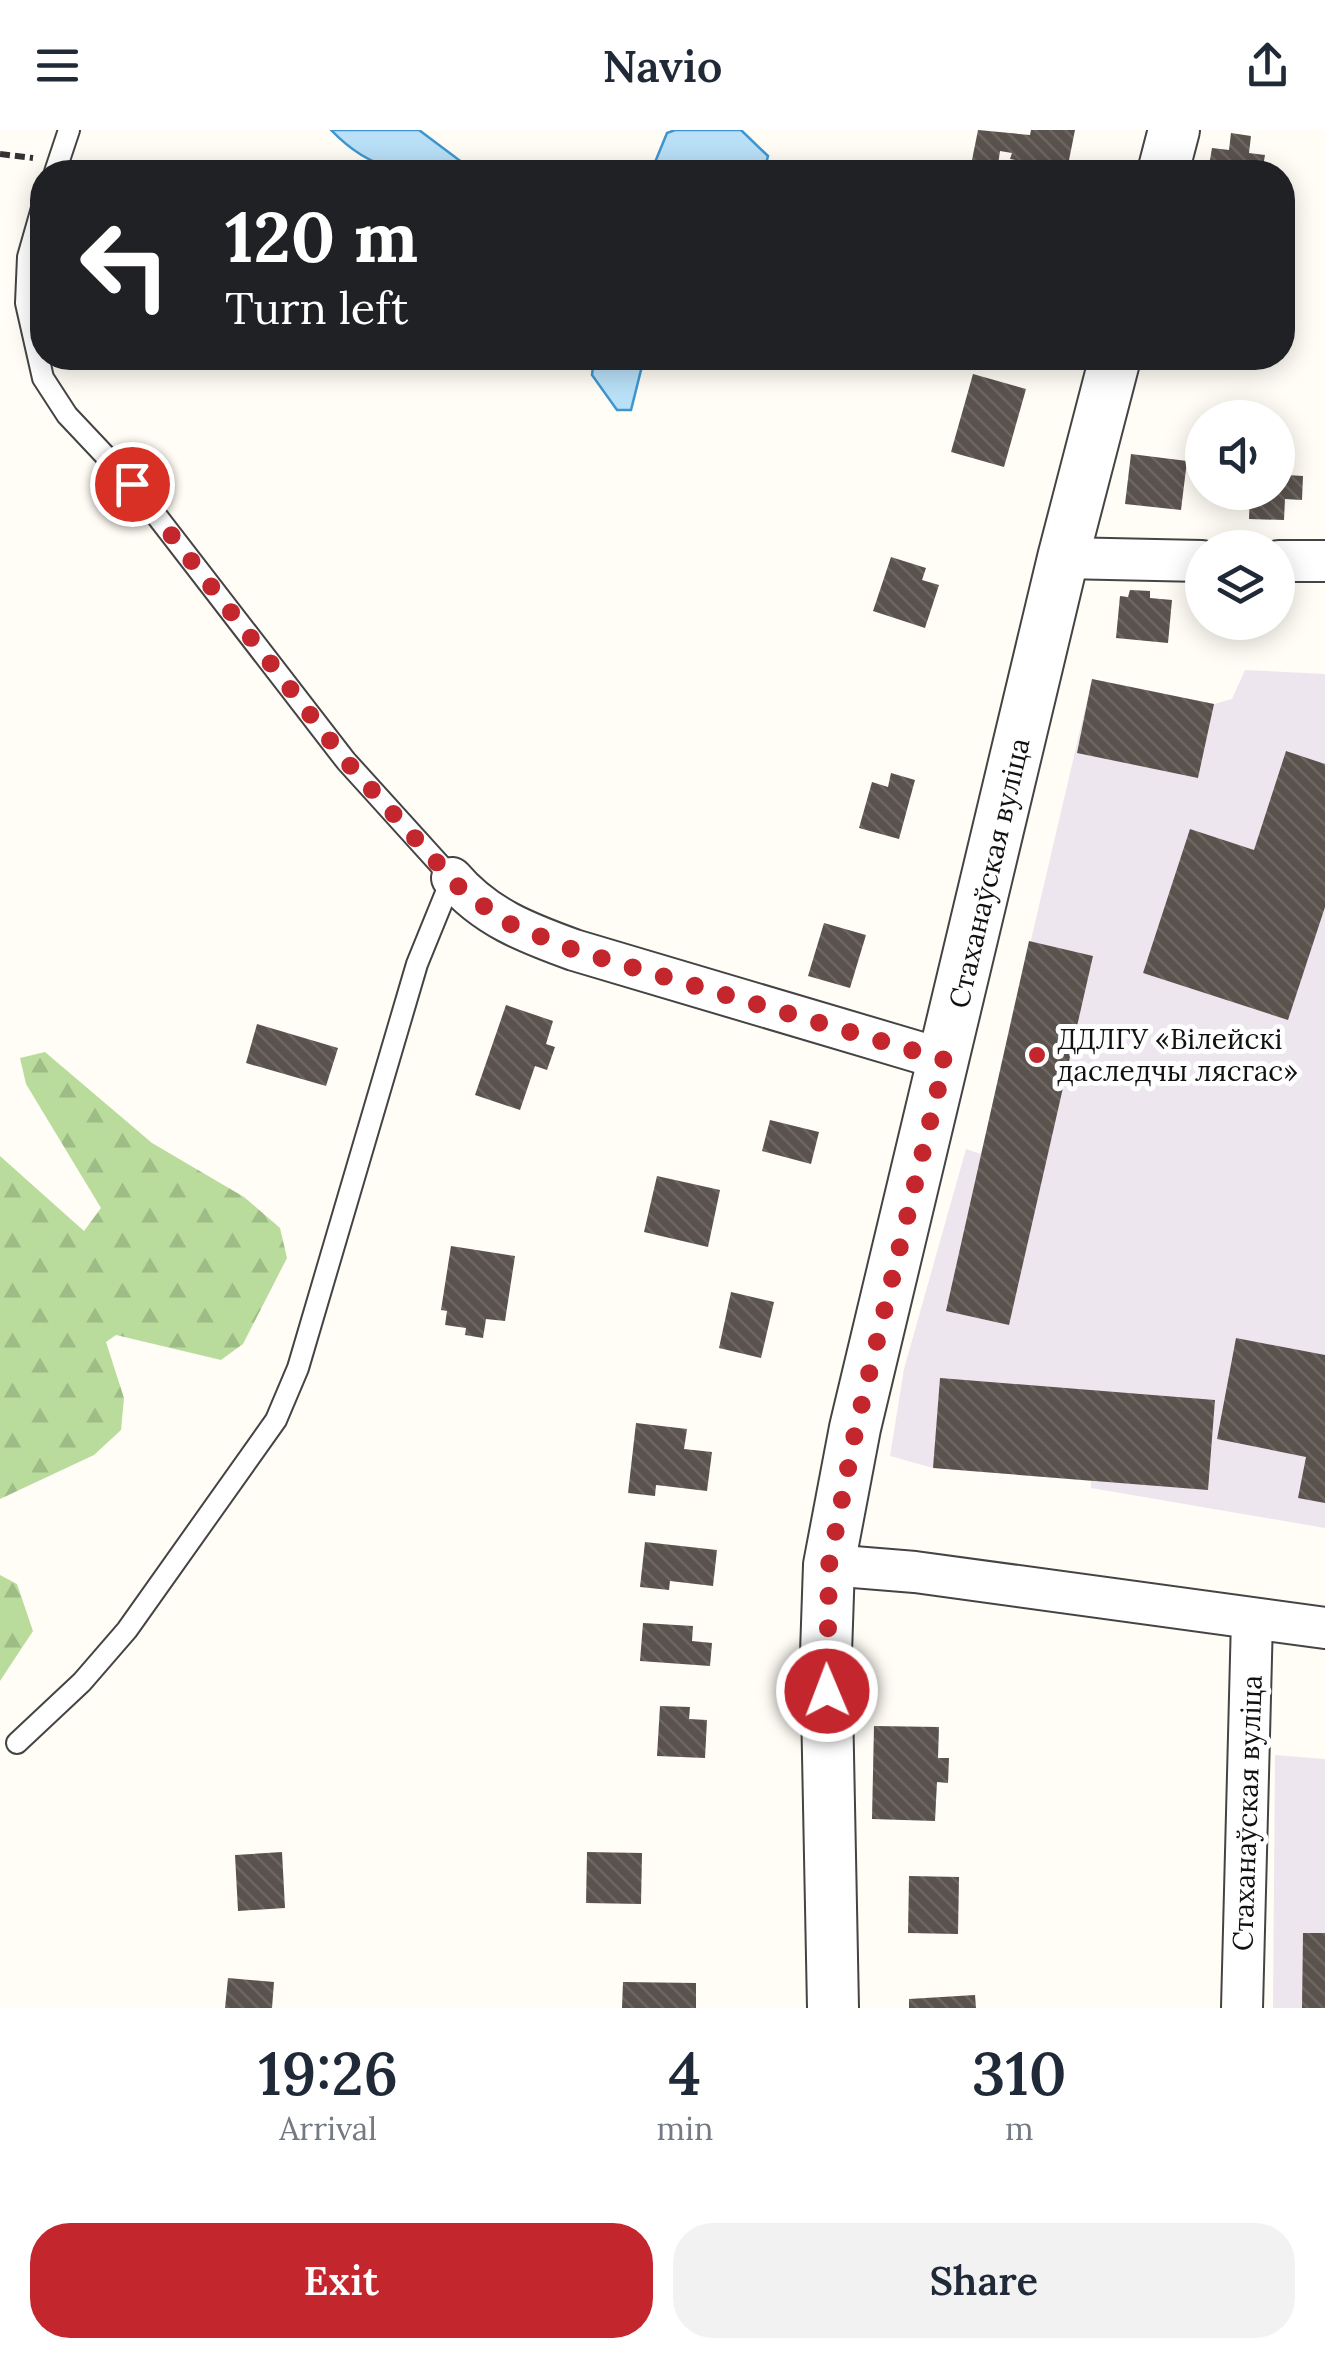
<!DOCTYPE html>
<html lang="en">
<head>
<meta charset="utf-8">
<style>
  :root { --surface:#fff; --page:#f2f2f3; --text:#1f2937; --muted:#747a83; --accent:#c4262e }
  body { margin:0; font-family:Lora,serif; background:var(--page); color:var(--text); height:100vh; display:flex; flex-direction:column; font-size:38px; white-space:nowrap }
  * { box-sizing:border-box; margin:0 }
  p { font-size:32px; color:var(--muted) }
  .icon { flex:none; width:55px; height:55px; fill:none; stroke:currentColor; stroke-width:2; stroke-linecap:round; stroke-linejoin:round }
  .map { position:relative; height:1878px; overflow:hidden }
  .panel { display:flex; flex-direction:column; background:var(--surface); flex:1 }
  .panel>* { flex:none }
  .hud { position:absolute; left:30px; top:30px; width:1265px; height:210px; border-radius:40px; box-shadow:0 5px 25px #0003; background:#202124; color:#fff; overflow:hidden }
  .buttons { position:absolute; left:1185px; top:270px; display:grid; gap:20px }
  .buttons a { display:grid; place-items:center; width:110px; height:110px; border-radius:50%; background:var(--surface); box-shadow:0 5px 25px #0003; font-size:50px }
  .pin { position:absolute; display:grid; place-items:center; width:85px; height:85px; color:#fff; margin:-42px; border:5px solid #fff; border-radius:50%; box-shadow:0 2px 10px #0007 }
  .me { position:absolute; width:110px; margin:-55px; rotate:359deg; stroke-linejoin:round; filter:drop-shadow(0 0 8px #0008) }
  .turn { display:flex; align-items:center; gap:35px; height:210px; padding:0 30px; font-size:45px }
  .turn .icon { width:130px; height:130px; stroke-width:2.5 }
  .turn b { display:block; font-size:70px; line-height:85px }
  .eta { display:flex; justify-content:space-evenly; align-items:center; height:170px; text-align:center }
  .eta b { font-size:60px; font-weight:600; line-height:70px }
  .cta { display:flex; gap:20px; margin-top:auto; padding:20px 30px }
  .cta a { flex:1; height:115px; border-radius:40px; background:var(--accent); color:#fff; font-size:40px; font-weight:600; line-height:115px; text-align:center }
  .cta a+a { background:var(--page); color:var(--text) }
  header { display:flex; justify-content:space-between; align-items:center; height:130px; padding:0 30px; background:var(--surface); font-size:45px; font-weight:600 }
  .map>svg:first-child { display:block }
  .industrial { fill:#eee6ef }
  .forest { fill:url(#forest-firs) }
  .water { fill:#b9e0f7; stroke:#3f96cf; stroke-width:2.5 }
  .building { fill:url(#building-back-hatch) }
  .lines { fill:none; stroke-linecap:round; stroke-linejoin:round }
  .service-casing { stroke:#444; stroke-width:24 }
  .minor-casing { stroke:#444; stroke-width:44 }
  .tertiary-casing { stroke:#444; stroke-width:54 }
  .path { stroke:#333; stroke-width:6; stroke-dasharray:10 5; stroke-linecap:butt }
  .service { stroke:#fff; stroke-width:20 }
  .minor { stroke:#fff; stroke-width:40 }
  .tertiary { stroke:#fff; stroke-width:50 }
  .route { stroke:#c4262e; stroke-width:18; stroke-dasharray:0 32.4 }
  .poi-dot { fill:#c4262e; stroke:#fff; stroke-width:4 }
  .labels { text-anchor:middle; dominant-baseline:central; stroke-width:10; stroke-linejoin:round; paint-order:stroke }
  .street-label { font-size:28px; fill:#111; stroke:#fff }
  .poi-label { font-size:28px; fill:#111; stroke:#fff; text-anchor:start }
</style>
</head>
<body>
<header><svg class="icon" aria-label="menu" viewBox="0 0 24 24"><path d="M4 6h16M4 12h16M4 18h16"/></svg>Navio<svg class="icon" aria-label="share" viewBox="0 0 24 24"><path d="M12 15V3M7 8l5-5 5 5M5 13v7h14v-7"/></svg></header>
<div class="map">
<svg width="1325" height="1878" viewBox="0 0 1325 1878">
  <defs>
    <pattern id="forest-firs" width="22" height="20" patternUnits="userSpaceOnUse" patternTransform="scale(2.5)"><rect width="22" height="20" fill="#b9dc9c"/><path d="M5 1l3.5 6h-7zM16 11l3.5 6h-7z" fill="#9ebc85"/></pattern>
    <pattern id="building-back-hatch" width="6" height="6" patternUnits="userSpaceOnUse" patternTransform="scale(2.5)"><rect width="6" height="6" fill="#5a524d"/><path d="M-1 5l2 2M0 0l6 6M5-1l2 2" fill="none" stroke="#6d6662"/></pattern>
  </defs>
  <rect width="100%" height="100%" fill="#fffdf5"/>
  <path class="industrial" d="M1245 540 1325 544V1398L1091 1358V1351L933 1338 890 1326 904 1239 966 1019 981 1024 1092 549 1214 574 1232 569Z
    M1275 1625 1325 1629V1878H1273Z"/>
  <path class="forest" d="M45 922 152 1013 244 1067 280 1098 287 1128 243 1214 221 1230 116 1205 106 1212 124 1268 121 1300 94 1325 0 1369V1026L84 1101 101 1078 26 954 20 928Z
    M0 1445 17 1454 33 1501 0 1551Z"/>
  <path class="water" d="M331 0H419L475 42C414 43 377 48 331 0Z
    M675 0H741L768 26 764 42H651L667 3Z
    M594 228H644L631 280H617L592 245Z"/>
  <path class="building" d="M978 0 1030 5 1031 0H1075L1067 40 1010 29 1012 23 1000 21 998 35 972 30Z
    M1231 3 1251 6 1249 23 1265 25 1262 42H1208L1212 18 1229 20Z
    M973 244 1026 259 1004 337 951 322Z
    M1131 324 1187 331 1181 380 1125 374Z
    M1278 330H1288L1287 345 1303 346 1302 370 1285 369 1284 390 1249 389 1250 362H1278Z
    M891 427 926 438 922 450 939 455 925 498 873 481Z
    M1130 460 1150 461V468L1172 470 1168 513 1116 508 1120 466 1128 467Z
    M1092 549 1214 574 1198 648 1077 623Z
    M1286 621 1325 634V777L1288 890 1143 843 1190 699 1254 720Z
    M891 643 915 650 899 709 859 698 872 652 888 657Z
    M824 793 866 805 850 858 808 846Z
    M1029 811 1093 826 1009 1195 946 1181Z
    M506 875 553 891 546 914 555 917 547 940 535 936 520 980 475 965Z
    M257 894 338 918 326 956 246 933Z
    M770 990 819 1002 811 1034 762 1021Z
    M657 1046 720 1060 708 1117 644 1102Z
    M451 1116 515 1126 505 1191 486 1189 483 1208 465 1205 466 1198 445 1195 447 1181 441 1180Z
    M731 1162 774 1172 761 1228 719 1218Z
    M1236 1208 1325 1225V1373L1298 1368 1306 1327 1217 1309Z
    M940 1248 1215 1270 1208 1360 933 1338Z
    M636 1293 687 1299 684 1319 712 1322 707 1361 656 1355 655 1366 628 1363Z
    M645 1412 717 1420 713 1456 670 1451 669 1460 640 1457Z
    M643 1493 693 1496 692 1511 712 1513 710 1536 640 1531Z
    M660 1576 690 1577 689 1589 707 1590 705 1628 657 1626Z
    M874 1596 939 1597 938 1628H949L948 1653 937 1652 935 1691 872 1689Z
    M282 1722 285 1778 238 1781 235 1725Z
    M587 1722 642 1723 641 1774 586 1773Z
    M909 1746 959 1747 958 1804 908 1803Z
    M1303 1803H1325V1878H1302Z
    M228 1848 274 1852 272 1878H225Z
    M623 1852 696 1853V1878H622Z
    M975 1865 976 1878H909V1869Z"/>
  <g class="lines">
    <g class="service-casing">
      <path id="service" d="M55 42 69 0
        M17 1613 82 1552 127 1500 276 1290 298 1238 417 834 452 748 346 631 132 354 67 285 43 248 26 173 28 127 42 78"/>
    </g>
    <g class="minor-casing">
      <path id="minor" d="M1063 428 1202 431
        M1278 431H1325
        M452 748C485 787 527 803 574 820L945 930
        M829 1435 915 1442 1325 1498
        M1242 1878 1252 1489"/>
    </g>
    <g class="tertiary-casing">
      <path id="tertiary" d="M1163 42 1174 0
        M833 1878 826 1523 829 1435 855 1298 1063 428 1115 228"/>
    </g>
    <path class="path" d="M0 24 33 28"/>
    <use href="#service" class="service"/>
    <use href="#minor" class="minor"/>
    <use href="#tertiary" class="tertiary"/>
  </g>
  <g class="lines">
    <path class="route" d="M132 354 346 631 458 756 503 791 574 820 945 930 856 1298 829 1435 827 1561"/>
  </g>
  <circle class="poi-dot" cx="1037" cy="925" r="10"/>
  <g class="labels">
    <g class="street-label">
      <text transform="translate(989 743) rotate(-77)">Стаханаўская вуліца</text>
      <text transform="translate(1247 1683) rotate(-88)">Стаханаўская вуліца</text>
    </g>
    <g class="poi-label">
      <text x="1057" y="909">ДДЛГУ «Вілейскі<tspan x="1057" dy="32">даследчы лясгас»</tspan></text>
    </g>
  </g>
</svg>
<div class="buttons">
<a><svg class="icon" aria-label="sound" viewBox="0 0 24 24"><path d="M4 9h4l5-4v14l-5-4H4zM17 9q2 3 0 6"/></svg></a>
<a><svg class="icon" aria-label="layers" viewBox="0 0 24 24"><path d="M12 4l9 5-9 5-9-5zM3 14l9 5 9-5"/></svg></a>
</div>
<div class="pin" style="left:132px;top:354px;background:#d93025"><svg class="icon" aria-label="arrive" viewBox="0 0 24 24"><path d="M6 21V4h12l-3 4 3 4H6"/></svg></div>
<svg class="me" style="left:827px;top:1561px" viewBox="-20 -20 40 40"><circle r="17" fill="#c4262e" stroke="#fff" stroke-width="3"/><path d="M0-11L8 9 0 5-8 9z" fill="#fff"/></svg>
<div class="hud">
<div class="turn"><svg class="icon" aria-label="left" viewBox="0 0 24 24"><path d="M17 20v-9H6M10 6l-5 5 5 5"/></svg><div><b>120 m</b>Turn left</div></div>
</div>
</div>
<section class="panel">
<div class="eta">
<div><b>19:26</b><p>Arrival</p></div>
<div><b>4</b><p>min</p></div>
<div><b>310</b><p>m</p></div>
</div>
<div class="cta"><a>Exit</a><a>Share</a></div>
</section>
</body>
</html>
